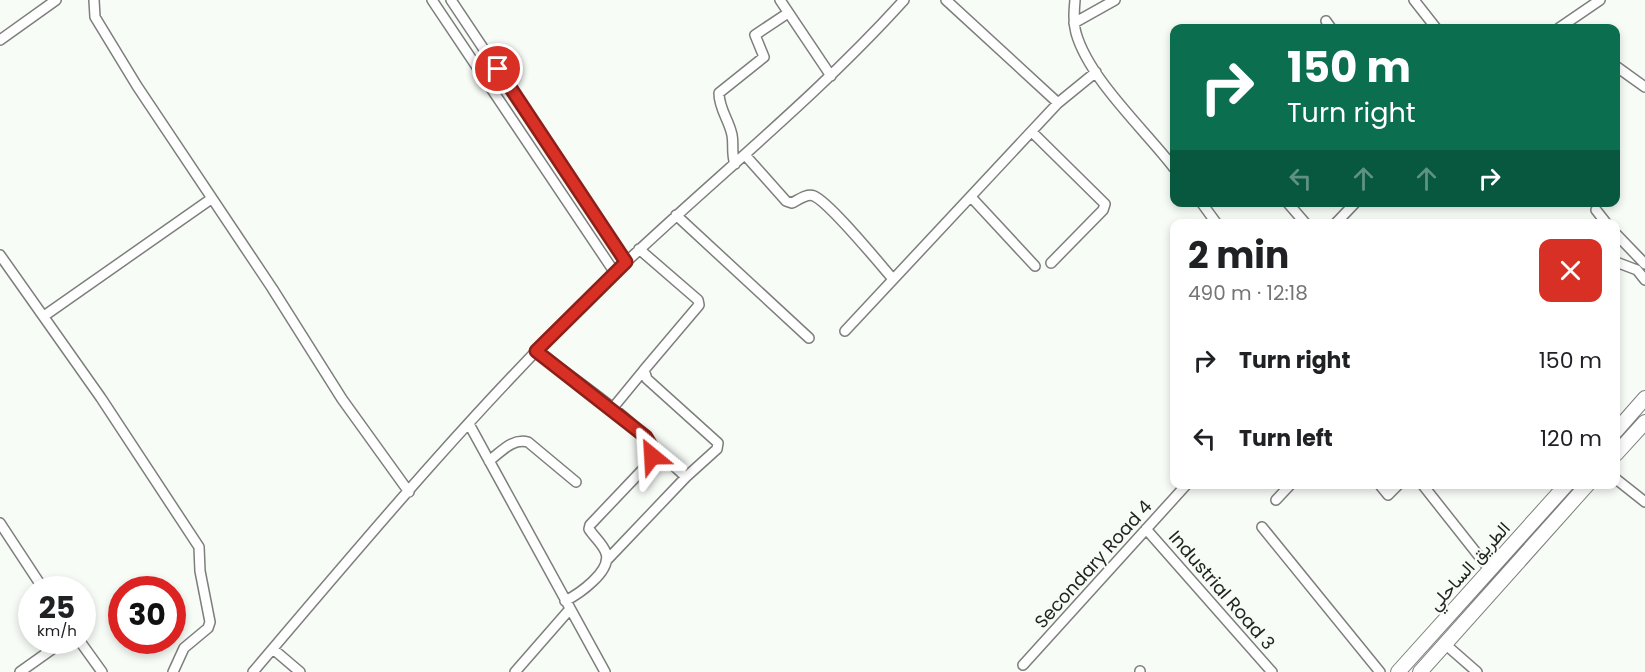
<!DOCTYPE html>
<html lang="en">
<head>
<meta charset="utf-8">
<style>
  :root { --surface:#fff; --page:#f2f2f2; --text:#202124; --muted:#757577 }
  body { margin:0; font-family:Poppins,Vazirmatn,sans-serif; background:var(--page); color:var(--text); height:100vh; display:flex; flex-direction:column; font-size:22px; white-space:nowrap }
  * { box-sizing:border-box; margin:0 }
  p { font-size:20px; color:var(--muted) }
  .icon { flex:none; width:33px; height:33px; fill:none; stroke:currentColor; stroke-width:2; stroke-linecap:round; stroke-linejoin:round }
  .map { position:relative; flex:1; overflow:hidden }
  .side { position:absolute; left:1170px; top:219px; width:450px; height:270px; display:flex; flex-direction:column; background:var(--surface); border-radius:12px; box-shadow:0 3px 9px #0003 }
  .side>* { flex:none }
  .top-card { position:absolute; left:1170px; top:24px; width:450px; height:183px; border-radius:12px; box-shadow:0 3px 9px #0003; background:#0b6e4f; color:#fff; overflow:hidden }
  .speed { position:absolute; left:18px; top:576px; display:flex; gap:12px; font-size:30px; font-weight:700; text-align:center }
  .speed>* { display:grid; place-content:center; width:78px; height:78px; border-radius:50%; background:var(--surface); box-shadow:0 3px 9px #0003; line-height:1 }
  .speed small { font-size:15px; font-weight:400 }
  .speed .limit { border:9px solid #d22; background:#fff; color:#111 }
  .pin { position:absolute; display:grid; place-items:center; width:51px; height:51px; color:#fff; margin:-26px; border:3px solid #fff; border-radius:50%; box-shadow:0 2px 6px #0007 }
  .me { position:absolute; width:66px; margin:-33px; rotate:333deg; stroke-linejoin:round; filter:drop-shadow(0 0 4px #0008) }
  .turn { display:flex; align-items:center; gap:21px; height:126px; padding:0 18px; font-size:27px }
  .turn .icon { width:78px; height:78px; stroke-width:2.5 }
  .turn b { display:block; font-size:42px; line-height:51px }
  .lanes { display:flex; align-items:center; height:57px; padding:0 18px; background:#0003; justify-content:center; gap:30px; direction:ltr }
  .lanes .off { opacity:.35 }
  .round { display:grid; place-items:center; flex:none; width:63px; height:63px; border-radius:12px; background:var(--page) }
  .head { display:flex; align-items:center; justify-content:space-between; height:102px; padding:0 18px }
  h1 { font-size:36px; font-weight:700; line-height:45px }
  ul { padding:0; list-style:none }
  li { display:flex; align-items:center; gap:18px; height:78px; padding:0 18px }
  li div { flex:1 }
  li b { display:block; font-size:22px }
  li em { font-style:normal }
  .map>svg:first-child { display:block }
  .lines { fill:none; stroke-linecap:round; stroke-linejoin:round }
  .minor-casing { stroke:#7c7f7b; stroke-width:12 }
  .highway-casing { stroke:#7c7f7b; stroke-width:16 }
  .minor { stroke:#fff; stroke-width:9 }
  .highway { stroke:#fff; stroke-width:14 }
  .route-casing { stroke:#8d1f18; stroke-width:15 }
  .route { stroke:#d93025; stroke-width:10 }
  .labels { text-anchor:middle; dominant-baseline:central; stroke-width:4.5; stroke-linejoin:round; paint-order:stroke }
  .street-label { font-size:18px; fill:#222422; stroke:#f8fcf7 }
</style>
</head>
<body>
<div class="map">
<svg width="1645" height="672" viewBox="0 0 1645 672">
  <rect width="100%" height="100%" fill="#f8fcf7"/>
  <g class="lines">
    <g class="minor-casing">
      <path id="minor" d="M94 0 95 17 137 86 272 288 342 399 409 492
        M432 0 615 273
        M451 0 626 262
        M780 0 831 76
        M946 0 1058 103
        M1075 0C1074 11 1073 22 1076 33 1089 79 1145 130 1174 168
        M1414 0 1436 28
        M1326 21 1331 28
        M1074 23 1115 0
        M1559 28 1600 0
        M0 40 56 0
        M1617 67 1645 87
        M1032 132 1105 204 1103 210 1051 263
        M745 155 786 201 792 203C798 200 807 193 814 196 830 203 879 263 893 279
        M735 164C731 153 734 145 732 135 729 120 719 109 719 93L764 57 755 35 788 13
        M971 197 1035 266
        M1201 202 1217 224
        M1287 202 1306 224
        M1596 210 1607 224
        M676 215 809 338
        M1335 224 1356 202
        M1616 234 1645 264
        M639 249 698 300 699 305 644 370 647 379 718 443 717 449 686 477
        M0 255 101 398 199 547 200 571 210 622 208 628 184 648 173 672
        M1616 262 1637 270 1645 280
        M44 316 211 199
        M845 331 1058 103 1096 72
        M536 351C557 366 641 425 650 443 654 451 651 458 647 465L590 525 589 529C594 537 603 544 606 553 612 571 579 594 565 601
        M612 409 644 370
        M469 424 605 672
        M489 461C501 452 512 438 528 442L576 482
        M1616 479 1645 502
        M1379 484 1388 495 1399 484
        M1422 484 1490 570
        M1276 500 1291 484
        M0 523 44 590
        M1262 527 1380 672
        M1146 529 1272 672
        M606 561 686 477 652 446
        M79 640 102 672
        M1445 644 1477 672
        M273 649 300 672
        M1023 665 1187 484
        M1140 671V672
        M20 672 65 640
        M253 672C365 540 478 405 603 284 702 188 811 103 904 0
        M515 672 570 609"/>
    </g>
    <g class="highway-casing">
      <path id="highway" d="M1616 431 1645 398
        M1616 454 1645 422
        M1398 672 1567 484
        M1420 672 1588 484"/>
    </g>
    <use href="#minor" class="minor"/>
    <use href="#highway" class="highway"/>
  </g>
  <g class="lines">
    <g class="route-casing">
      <path id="route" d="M498 69 626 262 536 351 646 437 652 447V456"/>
    </g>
    <use href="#route" class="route"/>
  </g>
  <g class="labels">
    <g class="street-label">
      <text transform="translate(1093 564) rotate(-48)">Secondary Road 4</text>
      <text transform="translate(1469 566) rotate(-48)">الطريق الساحلي</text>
      <text transform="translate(1222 590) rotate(49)">Industrial Road 3</text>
    </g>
  </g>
</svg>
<div class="speed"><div>25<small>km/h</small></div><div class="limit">30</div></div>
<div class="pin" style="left:498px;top:69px;background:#d93025"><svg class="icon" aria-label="arrive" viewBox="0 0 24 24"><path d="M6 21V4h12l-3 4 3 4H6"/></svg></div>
<svg class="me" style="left:652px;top:456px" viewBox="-20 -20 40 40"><path d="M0-17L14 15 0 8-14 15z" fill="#d93025" stroke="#fff" stroke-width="4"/></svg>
<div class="top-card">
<div class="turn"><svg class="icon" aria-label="right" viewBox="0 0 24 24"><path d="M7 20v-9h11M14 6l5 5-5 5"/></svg><div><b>150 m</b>Turn right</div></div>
<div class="lanes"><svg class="icon off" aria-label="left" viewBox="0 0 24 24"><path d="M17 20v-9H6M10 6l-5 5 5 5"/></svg><svg class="icon off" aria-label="ahead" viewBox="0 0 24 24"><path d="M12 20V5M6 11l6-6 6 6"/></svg><svg class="icon off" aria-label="ahead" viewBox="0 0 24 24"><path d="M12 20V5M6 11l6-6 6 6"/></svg><svg class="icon" aria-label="right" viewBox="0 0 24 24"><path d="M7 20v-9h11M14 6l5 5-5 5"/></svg></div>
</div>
<section class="side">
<div class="head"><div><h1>2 min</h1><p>490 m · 12:18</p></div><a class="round" style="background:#d93025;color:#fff"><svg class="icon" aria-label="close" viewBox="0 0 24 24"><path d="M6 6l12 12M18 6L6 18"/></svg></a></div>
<ul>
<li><svg class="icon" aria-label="right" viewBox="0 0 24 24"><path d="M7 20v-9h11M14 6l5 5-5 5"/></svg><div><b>Turn right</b></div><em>150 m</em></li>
<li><svg class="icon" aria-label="left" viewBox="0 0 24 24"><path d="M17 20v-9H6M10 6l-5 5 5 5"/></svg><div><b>Turn left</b></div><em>120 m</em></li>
</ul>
</section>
</div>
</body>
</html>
